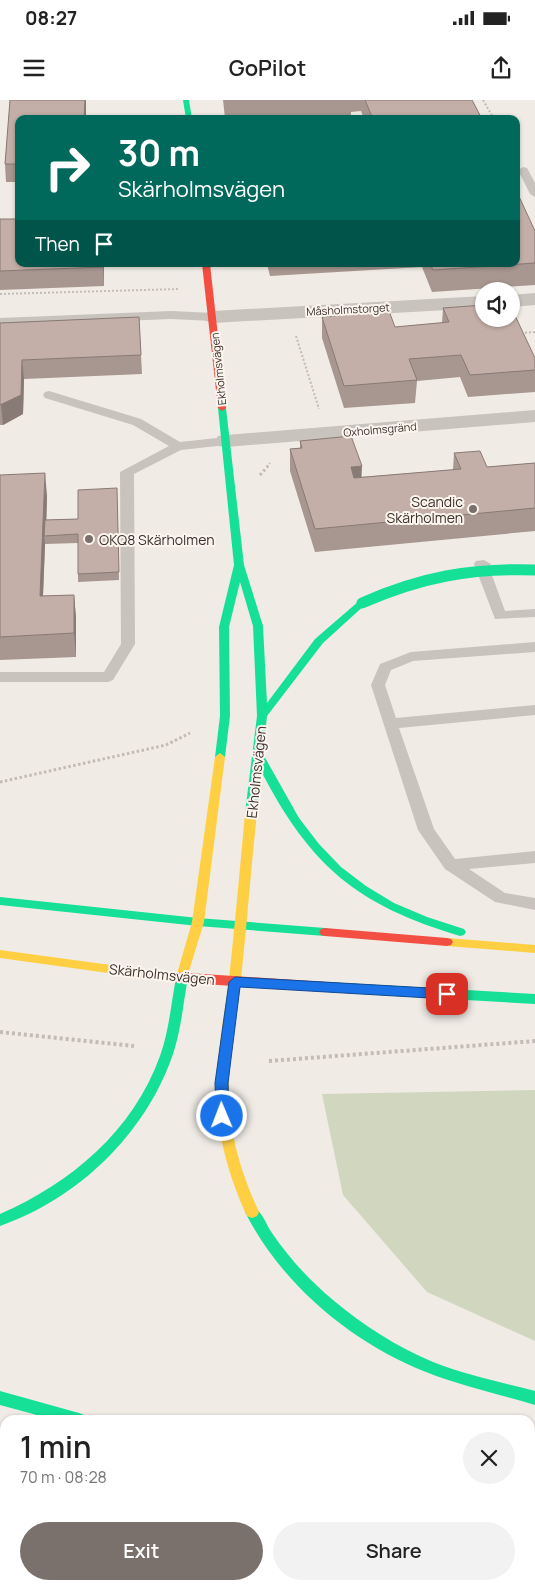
<!DOCTYPE html>
<html lang="en">
<head>
<meta charset="utf-8">
<style>
  :root { --surface:#fff; --page:#f2f2f2; --text:#222; --muted:#767676; --accent:#7a716c }
  body { margin:0; font-family:Manrope,sans-serif; background:var(--page); color:var(--text); height:100vh; display:flex; flex-direction:column; font-size:19px; white-space:nowrap }
  * { box-sizing:border-box; margin:0 }
  p { font-size:16px; color:var(--muted) }
  .icon { flex:none; width:28px; height:28px; fill:none; stroke:currentColor; stroke-width:2; stroke-linecap:round; stroke-linejoin:round }
  .map { position:relative; flex:1; overflow:hidden }
  .details { position:absolute; left:0px; top:1315px; width:535px; height:175px; display:flex; flex-direction:column; background:var(--surface); border-radius:15px 15px 0 0; box-shadow:0 1px 4px #0004 }
  .details>* { flex:none }
  .top-card { position:absolute; left:15px; top:15px; width:505px; height:152px; border-radius:10px; box-shadow:0 1px 4px #0004; background:#00695c; color:#fff; overflow:hidden }
  .controls { position:absolute; left:475px; top:182px; display:grid; gap:10px }
  .controls a { display:grid; place-items:center; width:45px; height:45px; border-radius:50%; background:var(--surface); box-shadow:0 1px 4px #0004; font-size:25px }
  .pin { position:absolute; display:grid; place-items:center; width:42px; height:42px; color:#fff; margin:-21px; border-radius:10px; box-shadow:0 2px 8px #0006 }
  .me { position:absolute; width:55px; margin:-28px; rotate:359deg; stroke-linejoin:round; filter:drop-shadow(0 0 4px #0008) }
  .turn { display:flex; align-items:center; gap:18px; height:105px; padding:0 20px; font-size:22px }
  .turn .icon { width:65px; height:65px; stroke-width:2.5 }
  .turn b { display:block; font-size:35px; line-height:42px }
  .then { display:flex; align-items:center; height:48px; padding:0 20px; background:#0003; gap:10px; font-size:19px }
  .round { display:grid; place-items:center; flex:none; width:52px; height:52px; border-radius:26px; background:var(--page) }
  .summary { display:flex; align-items:center; justify-content:space-between; height:85px; padding:0 20px }
  h1 { font-size:30px; font-weight:600; line-height:38px }
  .primary-button { display:flex; gap:10px; margin-top:auto; padding:10px 20px }
  .primary-button a { flex:1; height:58px; border-radius:30px; background:var(--accent); color:#fff; font-size:20px; font-weight:600; line-height:58px; text-align:center }
  .primary-button a+a { background:var(--page); color:var(--text) }
  .status { display:flex; justify-content:space-between; align-items:center; height:35px; padding:0 25px; background:var(--surface); direction:ltr }
  .status svg { height:14px; fill:currentColor }
  header { display:flex; justify-content:space-between; align-items:center; height:65px; padding:0 20px; background:var(--surface); font-size:22px; font-weight:600 }
  .map>svg:first-child { display:block }
  .green { fill:#d1d6bf }
  .lines { fill:none; stroke-linecap:round; stroke-linejoin:round }
  .path-far2 { stroke:#c2bbb6; stroke-width:2; stroke-dasharray:2 2; stroke-linecap:butt }
  .path-far1 { stroke:#c2bbb6; stroke-width:3; stroke-dasharray:2.5 2.5; stroke-linecap:butt }
  .path { stroke:#c2bbb6; stroke-width:4; stroke-dasharray:3 3; stroke-linecap:butt }
  .lane { fill:#c9c3be; fill-rule:evenodd }
  .street { fill:#c9c3be; fill-rule:evenodd }
  .fast { fill:#16e098; fill-rule:evenodd }
  .slow { fill:#ffcf43; fill-rule:evenodd }
  .jam { fill:#f24e42; fill-rule:evenodd }
  .fast-bridge { stroke:#16e098; stroke-width:11 }
  .wall { fill:#a89690 }
  .shaded-wall { fill:#887a75 }
  .building { fill:#c3afa7; stroke:#887a75 }
  .route { fill:#1a73e8; stroke:#114b97 }
  .poi-dot { fill:#7a716c; stroke:#fbf5ee; stroke-width:2 }
  .labels { text-anchor:middle; dominant-baseline:central; stroke-width:4; stroke-linejoin:round; paint-order:stroke }
  .far-street-label { font-size:11px; fill:#3b302b; stroke:#fbf5ee }
  .poi-label { font-size:14px; fill:#3b302b; stroke:#fbf5ee; text-anchor:end }
  .street-label { font-size:14px; fill:#3b302b; stroke:#fbf5ee }
</style>
</head>
<body>
<div class="status"><b>08:27</b><svg viewBox="0 0 49 12"><path d="M0 12V9h3v3zM5 12V6h3v6zM10 12V3h3v9zM15 12V0h3v12zM26 1h20v11H26zM47 4h2v5h-2z"/></svg></div>
<header><svg class="icon" aria-label="menu" viewBox="0 0 24 24"><path d="M4 6h16M4 12h16M4 18h16"/></svg>GoPilot<svg class="icon" aria-label="share" viewBox="0 0 24 24"><path d="M12 15V3M7 8l5-5 5 5M5 13v7h14v-7"/></svg></header>
<div class="map">
<svg width="535" height="1490" viewBox="0 0 535 1490">
  <rect width="100%" height="100%" fill="#f0ebe5"/>
  <path class="green" d="M535 990V1241L427 1192 343 1095 322 994Z
    M0 1357 5 1359V1485H500L522 1490H0Z"/>
  <g class="lines">
    <path class="path-far2" d="M483 0 494 19
      M0 194 179 189
      M521 233 535 232
      M296 236 319 309
      M267 367 270 363"/>
    <path class="path-far1" d="M260 375 268 366
      M0 682 166 645 190 633"/>
    <path class="path" d="M0 932 134 946
      M269 961 535 941"/>
    <path class="lane" d="M523 67 527 68 535 83V97L530 94 518 70Z
      M171 211 213 213 219 217 213 221 171 219 0 226V218Z
      M49 291 141 319 180 342 226 337 232 341 226 345 181 350 134 374 135 544 113 580 108 582H0V572H104L121 544 120 372 169 346 133 325 45 298 43 295 45 292Z
      M484 460 491 464 489 467 505 511 535 509V517L495 519 474 464 476 461Z
      M535 542V552L413 561 391 570 385 585 396 618 535 605V615L399 628 434 729 455 759 535 751V763L469 769 505 793 535 798V810L495 802 445 769 418 730 371 585 380 564 411 552Z"/>
    <path class="street" d="M535 193V205L511 207V195Z
      M484 196V208L213 223 206 221 203 217 206 213 213 211Z
      M535 310V322L226 347 218 346 215 341 218 336 226 335Z"/>
    <path class="fast" d="M183 0H189L192 19H186Z
      M222 305 226 308 244 465 263 526 267 603 315 539 359 501H365L367 503 323 543 267 616 263 654 299 718 319 744 341 767 366 786 394 803 427 817 464 829 466 832 464 835 460 836C357 805 311 767 261 671L257 713 255 716H247L245 713 257 616 253 526 240 482 229 527 230 616 225 657 220 661 215 657 220 616 219 527 234 465 218 308Z
      M0 797 198 818 325 828 329 829 331 832 329 835 325 836 198 826 0 805Z
      M182 873 186 875 188 878C183 904 181 932 172 957 144 1035 79 1098 0 1126V1114C71 1083 133 1031 160 956 169 931 171 904 176 878L178 875Z
      M327 882 535 894V904L327 892 323 890 321 887 323 884Z
      M252 1106C262 1110 266 1125 272 1133 289 1158 310 1181 333 1200 363 1225 397 1247 433 1262 465 1275 501 1282 535 1291V1305C499 1294 461 1286 426 1272 352 1243 281 1184 245 1112L247 1108Z
      M0 1291 79 1313 84 1315 86 1320H55L0 1305Z"/>
    <path class="slow" d="M220 653 225 657 204 822 186 881 173 882 0 858V850L177 874 192 822 215 657Z
      M251 709 257 713C251 768 247 824 241 879 239 900 235 921 232 943 224 1008 232 1053 259 1112L257 1116 252 1118 247 1116 245 1112C219 1052 212 1007 220 943 222 921 227 900 229 879 235 824 240 768 245 713Z
      M447 838 535 845V853L447 846 443 845 441 842 443 839Z
      M530 1427 535 1428V1442L530 1441Z"/>
    <path class="jam" d="M202 164H210L226 308 222 311 218 308Z
      M325 828 447 838 451 839 453 842 451 845 447 846 325 836 321 835 319 832 321 829Z
      M173 872 327 882 331 884 333 887 331 890 327 892 173 882 169 880 167 877 169 874Z"/>
    <path class="fast-bridge" d="M362 503C421 477 470 468 535 470"/>
  </g>
  <path class="wall" d="M10 0H86V19H19V82H6L5 64Z
    M223 0H472L482 19H364L361 11 351 12V15L225 18Z
    M0 119 19 164H104V186L0 190Z
    M535 131V185L432 192 422 167 270 176 267 164H516Z
    M443 208 535 258V292L468 297 460 277 417 281 415 303 344 308 322 238V217L395 227 442 223Z
    M139 217 142 274 24 279 23 314 3 325H0V223Z
    M300 341 362 377 453 370 454 353 487 367 535 363V431L315 452 290 371V349L300 348Z
    M0 375 47 396 46 420 78 419 117 396 119 480 78 482V443L45 444 43 496 74 495 76 518V557L0 560Z"/>
  <path class="shaded-wall" d="M85 0H86V19H84Z
    M103 164H104V186Z
    M22 260 24 279 23 314 3 325 1 305Z
    M362 366 361 388 350 390 351 367Z
    M45 373 47 396 46 436H44L45 444 42 519 40 496Z
    M74 495 76 518V557L74 533Z"/>
  <path class="building" d="M10 0H85L84 19H19V64H5Z
    M365 0H472L482 19H373Z
    M516 90 535 131V163L433 170 430 164H516Z
    M0 119H19V164H103V167L0 171Z
    M484 205V219H511V207L535 258V270L470 275 461 255 409 259 417 280 344 286 322 217 389 211 395 227 449 222 443 208Z
    M139 217 141 255 22 260 21 295 0 305V223Z
    M351 336 362 366 351 367 354 378 461 369 454 353 480 351 487 367 535 363V408L315 429 290 349 302 348 300 341Z
    M45 373 40 496 74 495V533L0 537V375Z
    M117 388 119 472 78 474V434L44 436 45 420 78 419V390Z"/>
  <path class="route" d="M235 877 447 889 453 894 447 899 240 887 228 983 229 1016 222 1021 216 1016 215 983 229 882Z"/>
  <g class="poi-dot">
    <circle cx="473" cy="409" r="5"/>
    <circle cx="89" cy="439" r="5"/>
  </g>
  <g class="labels">
    <g class="far-street-label">
      <text transform="translate(348 209) rotate(-3)">Måsholmstorget</text>
      <text transform="translate(218 269) rotate(-96)">Ekholmsvägen</text>
      <text transform="translate(380 329) rotate(-5)">Oxholmsgränd</text>
    </g>
    <g class="poi-label">
      <text x="463" y="401">Scandic<tspan x="463" dy="16">Skärholmen</tspan></text>
      <text x="99" y="439" text-anchor="start">OKQ8 Skärholmen</text>
    </g>
    <g class="street-label">
      <text transform="translate(256 672) rotate(-84)">Ekholmsvägen</text>
      <text transform="translate(162 874) rotate(6)">Skärholmsvägen</text>
    </g>
  </g>
</svg>
<div class="controls">
<a><svg class="icon" aria-label="sound" viewBox="0 0 24 24"><path d="M4 9h4l5-4v14l-5-4H4zM17 9q2 3 0 6"/></svg></a>
</div>
<div class="pin" style="left:447px;top:894px;background:#d93025"><svg class="icon" aria-label="arrive" viewBox="0 0 24 24"><path d="M6 21V4h12l-3 4 3 4H6"/></svg></div>
<svg class="me" style="left:222px;top:1016px" viewBox="-20 -20 40 40"><circle r="17" fill="#1a73e8" stroke="#fff" stroke-width="3"/><path d="M0-11L8 9 0 5-8 9z" fill="#fff"/></svg>
<div class="top-card">
<div class="turn"><svg class="icon" aria-label="right" viewBox="0 0 24 24"><path d="M7 20v-9h11M14 6l5 5-5 5"/></svg><div><b>30 m</b>Skärholmsvägen</div></div>
<div class="then">Then<svg class="icon" aria-label="arrive" viewBox="0 0 24 24"><path d="M6 21V4h12l-3 4 3 4H6"/></svg></div>
</div>
<section class="details">
<div class="summary"><div><h1>1 min</h1><p>70 m · 08:28</p></div><a class="round"><svg class="icon" aria-label="close" viewBox="0 0 24 24"><path d="M6 6l12 12M18 6L6 18"/></svg></a></div>
<div class="primary-button"><a>Exit</a><a>Share</a></div>
</section>
</div>
</body>
</html>
